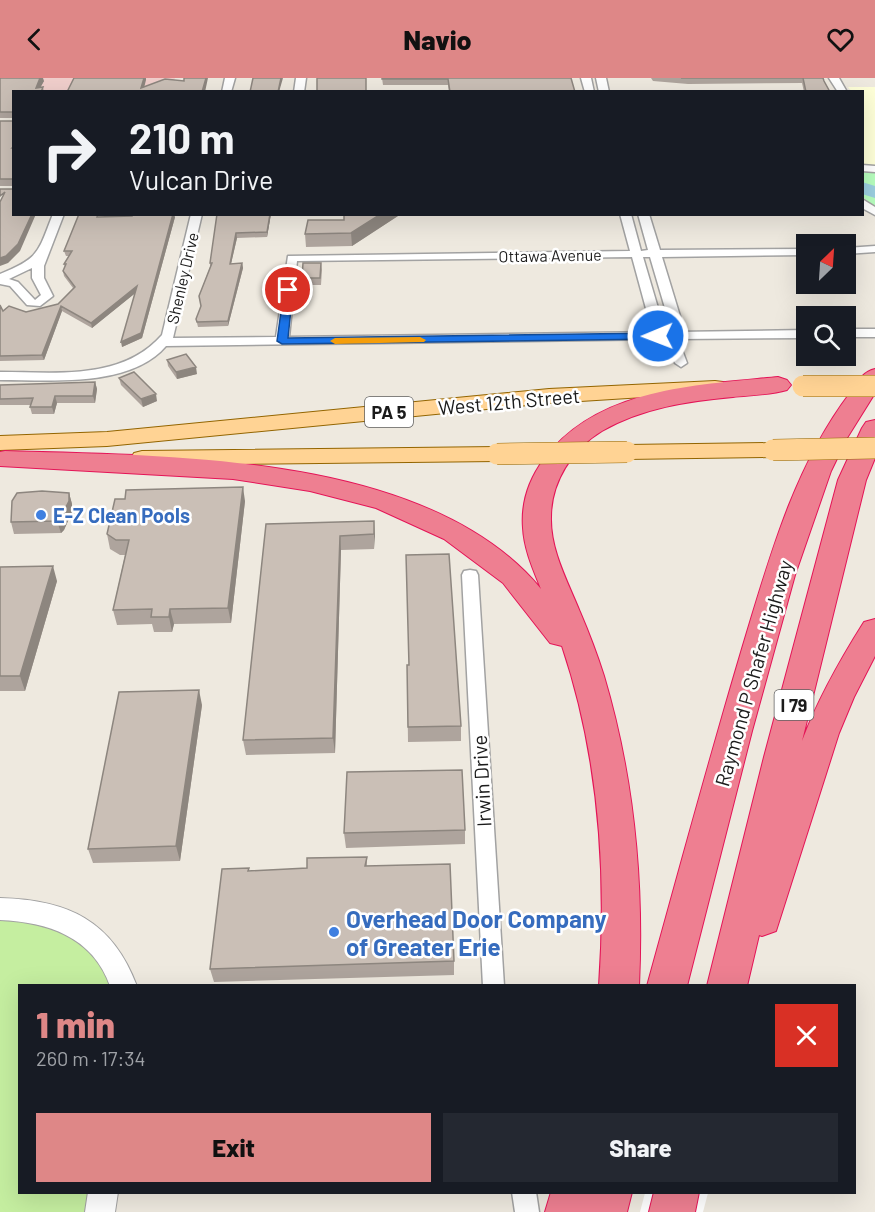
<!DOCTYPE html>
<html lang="en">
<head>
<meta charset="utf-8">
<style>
  :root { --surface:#171b24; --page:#242831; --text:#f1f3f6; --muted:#9ea1a6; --accent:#de8787 }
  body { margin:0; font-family:Barlow,sans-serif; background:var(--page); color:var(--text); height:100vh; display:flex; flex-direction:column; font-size:22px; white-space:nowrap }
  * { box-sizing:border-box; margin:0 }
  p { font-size:20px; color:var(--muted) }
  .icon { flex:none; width:33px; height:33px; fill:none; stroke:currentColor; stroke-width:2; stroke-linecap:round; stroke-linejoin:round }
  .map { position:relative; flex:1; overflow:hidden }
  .sheet { position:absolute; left:18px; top:906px; width:838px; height:210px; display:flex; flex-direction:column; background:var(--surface); border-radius:0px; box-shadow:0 6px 24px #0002 }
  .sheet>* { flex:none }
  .top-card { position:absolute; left:12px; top:12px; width:852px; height:126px; border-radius:0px; box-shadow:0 6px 24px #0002; background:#171b24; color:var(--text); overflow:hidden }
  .needle { width:39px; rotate:25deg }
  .controls { position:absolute; left:796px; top:156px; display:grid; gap:12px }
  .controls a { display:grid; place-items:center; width:60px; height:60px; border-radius:0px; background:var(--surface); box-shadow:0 6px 24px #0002; font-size:30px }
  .pin { position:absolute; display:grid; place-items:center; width:51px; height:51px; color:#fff; margin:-26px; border:3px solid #fff; border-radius:50%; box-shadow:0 2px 6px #0007 }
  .me { position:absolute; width:66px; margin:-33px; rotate:269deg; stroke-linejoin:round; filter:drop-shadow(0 0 4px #0008) }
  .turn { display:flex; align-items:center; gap:21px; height:126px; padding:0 18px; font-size:27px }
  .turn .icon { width:78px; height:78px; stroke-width:2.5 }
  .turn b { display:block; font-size:42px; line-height:51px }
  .round { display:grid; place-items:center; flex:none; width:63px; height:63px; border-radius:0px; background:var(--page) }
  .head { display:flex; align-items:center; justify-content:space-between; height:102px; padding:0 18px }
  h1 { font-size:36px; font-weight:800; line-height:45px; color:var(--accent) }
  .primary-button { display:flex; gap:12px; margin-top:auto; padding:12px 18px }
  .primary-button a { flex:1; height:69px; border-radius:0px; background:var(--accent); color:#111; font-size:24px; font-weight:800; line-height:69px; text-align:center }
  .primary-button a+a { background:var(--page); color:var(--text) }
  header { display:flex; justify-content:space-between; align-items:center; height:78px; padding:0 18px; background:var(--accent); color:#111; font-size:27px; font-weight:800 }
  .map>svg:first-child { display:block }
  .commercial { fill:#f1cfcc }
  .education { fill:#feffd8 }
  .grass { fill:#c5eea0 }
  .park { fill:#b7febe }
  .pier { fill:#fff }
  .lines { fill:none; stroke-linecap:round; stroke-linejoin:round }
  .river { fill:#9bcfe0; fill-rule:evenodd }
  .minor-casing { stroke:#a2a2a2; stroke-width:3 }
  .tertiary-casing { stroke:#a2a2a2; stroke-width:2 }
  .primary-casing { stroke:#936500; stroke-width:2 }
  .motorway-casing { stroke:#e41457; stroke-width:2 }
  .minor { fill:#fff; fill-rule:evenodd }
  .tertiary { fill:#fff; fill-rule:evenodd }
  .primary { fill:#ffd394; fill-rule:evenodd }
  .motorway { fill:#ee7f91; fill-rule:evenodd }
  .primary-bridge-casing { stroke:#936500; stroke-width:22; stroke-linecap:butt }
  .primary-bridge { stroke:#ffd394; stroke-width:21 }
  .wall { fill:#aea49d }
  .shaded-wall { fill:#8d867f }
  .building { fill:#cabfb6; stroke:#8d867f; stroke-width:1.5 }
  .route { fill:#1a73e8; stroke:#114b97; stroke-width:1.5 }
  .slow { fill:#f59e0b }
  .shop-dot { fill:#3f7fe0; stroke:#fff; stroke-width:2 }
  .labels { text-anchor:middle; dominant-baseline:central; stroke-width:5; stroke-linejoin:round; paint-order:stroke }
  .far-street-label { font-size:16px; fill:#1b1b1b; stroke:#fff }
  .shield { fill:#fff; stroke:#5f5f5f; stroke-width:1.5 }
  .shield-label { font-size:18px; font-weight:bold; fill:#1b1b1b }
  .street-label { font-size:20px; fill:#1b1b1b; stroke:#fff }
  .shop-label { font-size:20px; font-weight:bold; fill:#366cbe; stroke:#fff; text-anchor:start }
  .near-shop-label { font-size:24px; font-weight:bold; fill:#366cbe; stroke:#fff; text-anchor:start }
</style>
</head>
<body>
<header><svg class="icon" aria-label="back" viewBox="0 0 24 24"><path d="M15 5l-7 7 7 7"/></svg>Navio<svg class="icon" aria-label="heart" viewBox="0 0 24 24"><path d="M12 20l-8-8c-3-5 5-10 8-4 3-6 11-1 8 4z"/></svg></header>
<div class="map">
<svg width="875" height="1134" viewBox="0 0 875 1134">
  <rect width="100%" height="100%" fill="#eee9df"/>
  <path class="commercial" d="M0 0H175L172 7 158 13 14 14Z"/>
  <path class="education" d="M848 9H875V89L863 88 862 14 851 13Z"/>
  <path class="grass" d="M0 839C43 845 75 847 100 887 104 894 109 900 111 907L20 908V1114L91 1115 87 1134H0Z"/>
  <path class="park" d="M862 92 875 93V129L863 119Z"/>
  <path class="pier" d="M645 1115H708L703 1134H640Z"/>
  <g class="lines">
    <path class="river" d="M862 104 875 108V120L862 116Z"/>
    <g class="minor-casing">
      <path id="minor" d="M225 0H235L231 14H222Z
        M296 0H306L304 14H294Z
        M581 0H591L594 14H585Z
        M596 0H606L609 14H599Z
        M829 0H839L847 14H838Z
        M862 87 875 88V94L862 93Z
        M862 121 875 129V137L862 130Z
        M53 136H64L44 188V200L53 218 40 228 27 227 10 208 0 206V196C40 180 38 174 53 136ZM32 190V200L41 217 35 222 18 204 9 201Z
        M191 136H202L173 260 276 259 288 178 630 173 620 136H631L641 173 648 172 638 136H649L660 172 807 171V177L662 179 683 248 676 254 807 252V260L678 261 687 285 681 289 675 285 666 261 166 268C130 310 50 302 0 302V294C55 294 122 303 162 257ZM632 179 651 249 660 254 289 259 297 183ZM643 179H650L670 247 668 248 663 247Z
        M875 168V174L846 176V170Z
        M846 251H875V259H846Z
        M470 492 476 493 478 497 504 908H483L462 497 464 493Z
        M512 1114H536L539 1134H515Z"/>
    </g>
    <g class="tertiary-casing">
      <path id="tertiary" d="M0 820C68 822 112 842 137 908H110C93 859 48 844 0 842Z
        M88 1114H118L115 1134H85Z"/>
    </g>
    <g class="primary-casing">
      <path id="primary" d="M715 303 723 304 726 309 723 314 549 325 107 368 0 372V358L107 354 549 311Z
        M773 365 781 367 784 372 781 377 773 379 627 381 619 379 616 374 619 369 627 367Z
        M497 369 505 371 508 376 505 381 497 383 142 387 134 385 131 380 134 375 142 373Z"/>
    </g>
    <g class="motorway-casing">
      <path id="motorway" d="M875 291V315L847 360 831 393 795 497 752 653 687 908H647C678 796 708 685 741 574 768 485 793 390 850 315 857 305 862 294 875 291Z
        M778 299 787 302 791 307 787 312C769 317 751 317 733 319 688 323 642 330 602 353 572 371 551 404 551 439 550 472 568 504 580 534 589 555 597 576 604 598 634 699 644 802 639 908H599C607 793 599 678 562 568L550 565 503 505 444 461 376 430 310 413 233 401 0 388V374L5 373C168 378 428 374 541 511 533 491 524 471 523 450 521 425 529 401 544 381 597 310 696 307 778 299Z
        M875 342V380L866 402 802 663C818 621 840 582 864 544L875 541V578L854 619 839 655 776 853 762 858 759 857 747 908H707L764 679 838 402 862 350 866 344Z
        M551 1114H632L627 1134H545Z
        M654 1114H699L695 1134H649Z"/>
    </g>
    <use href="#minor" class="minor"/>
    <use href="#tertiary" class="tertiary"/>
    <use href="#primary" class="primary"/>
    <use href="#motorway" class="motorway"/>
    <g class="primary-bridge-casing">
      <path id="primary-bridge" d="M803 308H875
        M773 372 875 370
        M497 376 627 374"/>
    </g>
    <use href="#primary-bridge" class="primary-bridge"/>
  </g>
  <path class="wall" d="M0 0 44 3 40 9H43L44 14H14V40H0Z
    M382 0H571L575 14H449L448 7H383Z
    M651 0H823L824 3 830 14H804L802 5 688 6 653 3Z
    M0 43H14V108H0Z
    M217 136H271L267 159 237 160 231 186 242 185 243 190 228 248 198 249 196 241 201 229 199 218 210 189V185Z
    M401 136 352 168 306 169 305 156 344 142Z
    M100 139H175L142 260 122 269 135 215 92 250 62 233 44 282 0 283V227L3 233 26 234 58 226 73 210 64 198 63 193 65 189 64 186 69 178H66L64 173Z
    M321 185 322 192 321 207H303L302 200Z
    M167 282 197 296 177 301 168 288Z
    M119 300 157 323 143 329 121 307Z
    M95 304 97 311 95 325H57L54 336H32L30 329V327H0V307Z
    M69 415 72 426V434L64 452 61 455 14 456 11 444Z
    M245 423 231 545 174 546 172 554H154L152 546 117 547 113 532 125 477H120L110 471 107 456Z
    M374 443V471L341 472 335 675 246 677 243 662 266 446Z
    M0 489 57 503 25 613H0Z
    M407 587 461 648V663L408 664Z
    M202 627 180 783 93 785 88 771Z
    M465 752V766L346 770 344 755Z
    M367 779V788L454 883V897L214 904 210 891 249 793 307 790Z"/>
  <path class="shaded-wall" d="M40 0H43L44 3 38 14 36 10Z
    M144 0H146V2L143 14 141 10Z
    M206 0H208L205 14H202Z
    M281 0H283L279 14H278Z
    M32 136H36L20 173 8 185 0 188V180Z
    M173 136H174L175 139 142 260 122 269 121 264Z
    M270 136H271L267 159V154Z
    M381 136H401L352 168 351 155Z
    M236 155 237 160 230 190V186Z
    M242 185 243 190 228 248V243Z
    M137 208 138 213 92 250 91 245Z
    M61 228 62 233 44 282 42 277Z
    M196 289 197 296 177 301 176 294Z
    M95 304 97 311 95 325 93 318Z
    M156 316 157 323 143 329 141 321Z
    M55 318 57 325 54 336 52 329Z
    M243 409 245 423 231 545 228 530Z
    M69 415 72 426V434L64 452 61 455 57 443Z
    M374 443 375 458 374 471Z
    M340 458 341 472 335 675 333 660Z
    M53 488 57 503 25 613 20 598Z
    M170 531 174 546 172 554 169 539Z
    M199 612 202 627 180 783 176 768Z"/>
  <path class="building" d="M0 0H40L36 10 43 9 41 14H14V34H0Z
    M74 0H144L141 10 165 1 184 3V0H206L202 14H67Z
    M253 0H281L278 14H250Z
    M317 0H366V13H317Z
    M382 0H571L575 14H450L448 1H382Z
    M681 0H823L824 3 830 14H806L803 0Z
    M0 43H14V68L12 70H14V101H0Z
    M0 111H14V136H32L18 166 6 178 0 180V124L5 114 0 118Z
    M79 136H98L97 139 132 138V136H173L141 255 121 264 137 208 91 245 61 228 42 277 0 278V227L3 233 9 228 26 234 58 226 75 209 63 193 66 186H64L72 173H64Z
    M217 136H270L267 154 236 155 230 186 242 185 228 243 197 244 196 241 201 228 199 218 212 185H210Z
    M344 136H381L351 155 305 156 308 142H344Z
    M303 185H321L320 200H302Z
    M186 276 196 289 176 294 167 282Z
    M134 294 156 316 141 321 119 300Z
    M95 304 93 318H55L52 329H30L33 320 0 321V307Z
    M243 409 228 530 170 531 169 539H151L152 531 113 532 129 462H116L107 456 115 421H125L126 412Z
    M42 413 69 415V423L60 441 57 443 11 444 12 423 17 415Z
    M374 443V456L340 458 333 660 243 662 266 446Z
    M449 476 461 648 408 649 407 587H409L406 477Z
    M53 488 20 598H0V489Z
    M199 612 176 768 88 771 119 614Z
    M462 692 465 752 344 755 347 694Z
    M367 779 365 788 450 786 454 883 210 891 222 791 249 790 248 793 307 790V780Z"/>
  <path class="route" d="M288 209 293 212 288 260 658 255 664 258 658 261 282 266 277 263 284 212Z"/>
  <path class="slow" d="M420 259 426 262 424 264 335 266 330 263 335 260Z"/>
  <g class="shop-dot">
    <circle cx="41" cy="437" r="6"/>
    <circle cx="334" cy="854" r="6"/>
  </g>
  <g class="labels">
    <g class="far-street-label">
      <text transform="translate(550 177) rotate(-1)">Ottawa Avenue</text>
      <text transform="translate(182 200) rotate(-77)">Shenley Drive</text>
    </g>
    <g class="shield">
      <rect x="365" y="319" width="48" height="30" rx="4.5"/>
      <rect x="774.5" y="612" width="39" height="30" rx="4.5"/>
    </g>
    <g class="shield-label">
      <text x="389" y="334">PA 5</text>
      <text x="794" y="627">I 79</text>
    </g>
    <g class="street-label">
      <text transform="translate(509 323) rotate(-5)">West 12th Street</text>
      <text transform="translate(753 595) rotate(-74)">Raymond P Shafer Highway</text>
      <text transform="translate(481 703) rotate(-93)">Irwin Drive</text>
    </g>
    <g class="shop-label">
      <text x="53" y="437">E-Z Clean Pools</text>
    </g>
    <g class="near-shop-label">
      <text x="346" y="840">Overhead Door Company<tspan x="346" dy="28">of Greater Erie</tspan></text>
    </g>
  </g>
</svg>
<div class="controls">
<a><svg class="needle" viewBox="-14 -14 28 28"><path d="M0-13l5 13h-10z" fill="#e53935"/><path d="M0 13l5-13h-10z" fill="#9ea1a6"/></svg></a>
<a><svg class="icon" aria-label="search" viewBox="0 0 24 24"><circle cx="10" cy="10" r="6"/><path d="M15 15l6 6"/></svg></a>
</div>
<div class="pin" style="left:288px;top:212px;background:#d93025"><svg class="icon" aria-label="arrive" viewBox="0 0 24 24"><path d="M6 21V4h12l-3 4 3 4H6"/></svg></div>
<svg class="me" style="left:658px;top:258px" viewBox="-20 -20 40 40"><circle r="17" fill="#1a73e8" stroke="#fff" stroke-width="3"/><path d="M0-11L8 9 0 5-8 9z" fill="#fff"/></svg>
<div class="top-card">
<div class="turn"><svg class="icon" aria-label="right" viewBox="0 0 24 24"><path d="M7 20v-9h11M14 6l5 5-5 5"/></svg><div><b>210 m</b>Vulcan Drive</div></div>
</div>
<section class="sheet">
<div class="head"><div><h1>1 min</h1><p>260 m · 17:34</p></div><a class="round" style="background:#d93025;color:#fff"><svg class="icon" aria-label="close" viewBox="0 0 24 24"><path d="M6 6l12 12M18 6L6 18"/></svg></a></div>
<div class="primary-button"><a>Exit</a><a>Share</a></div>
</section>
</div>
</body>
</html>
